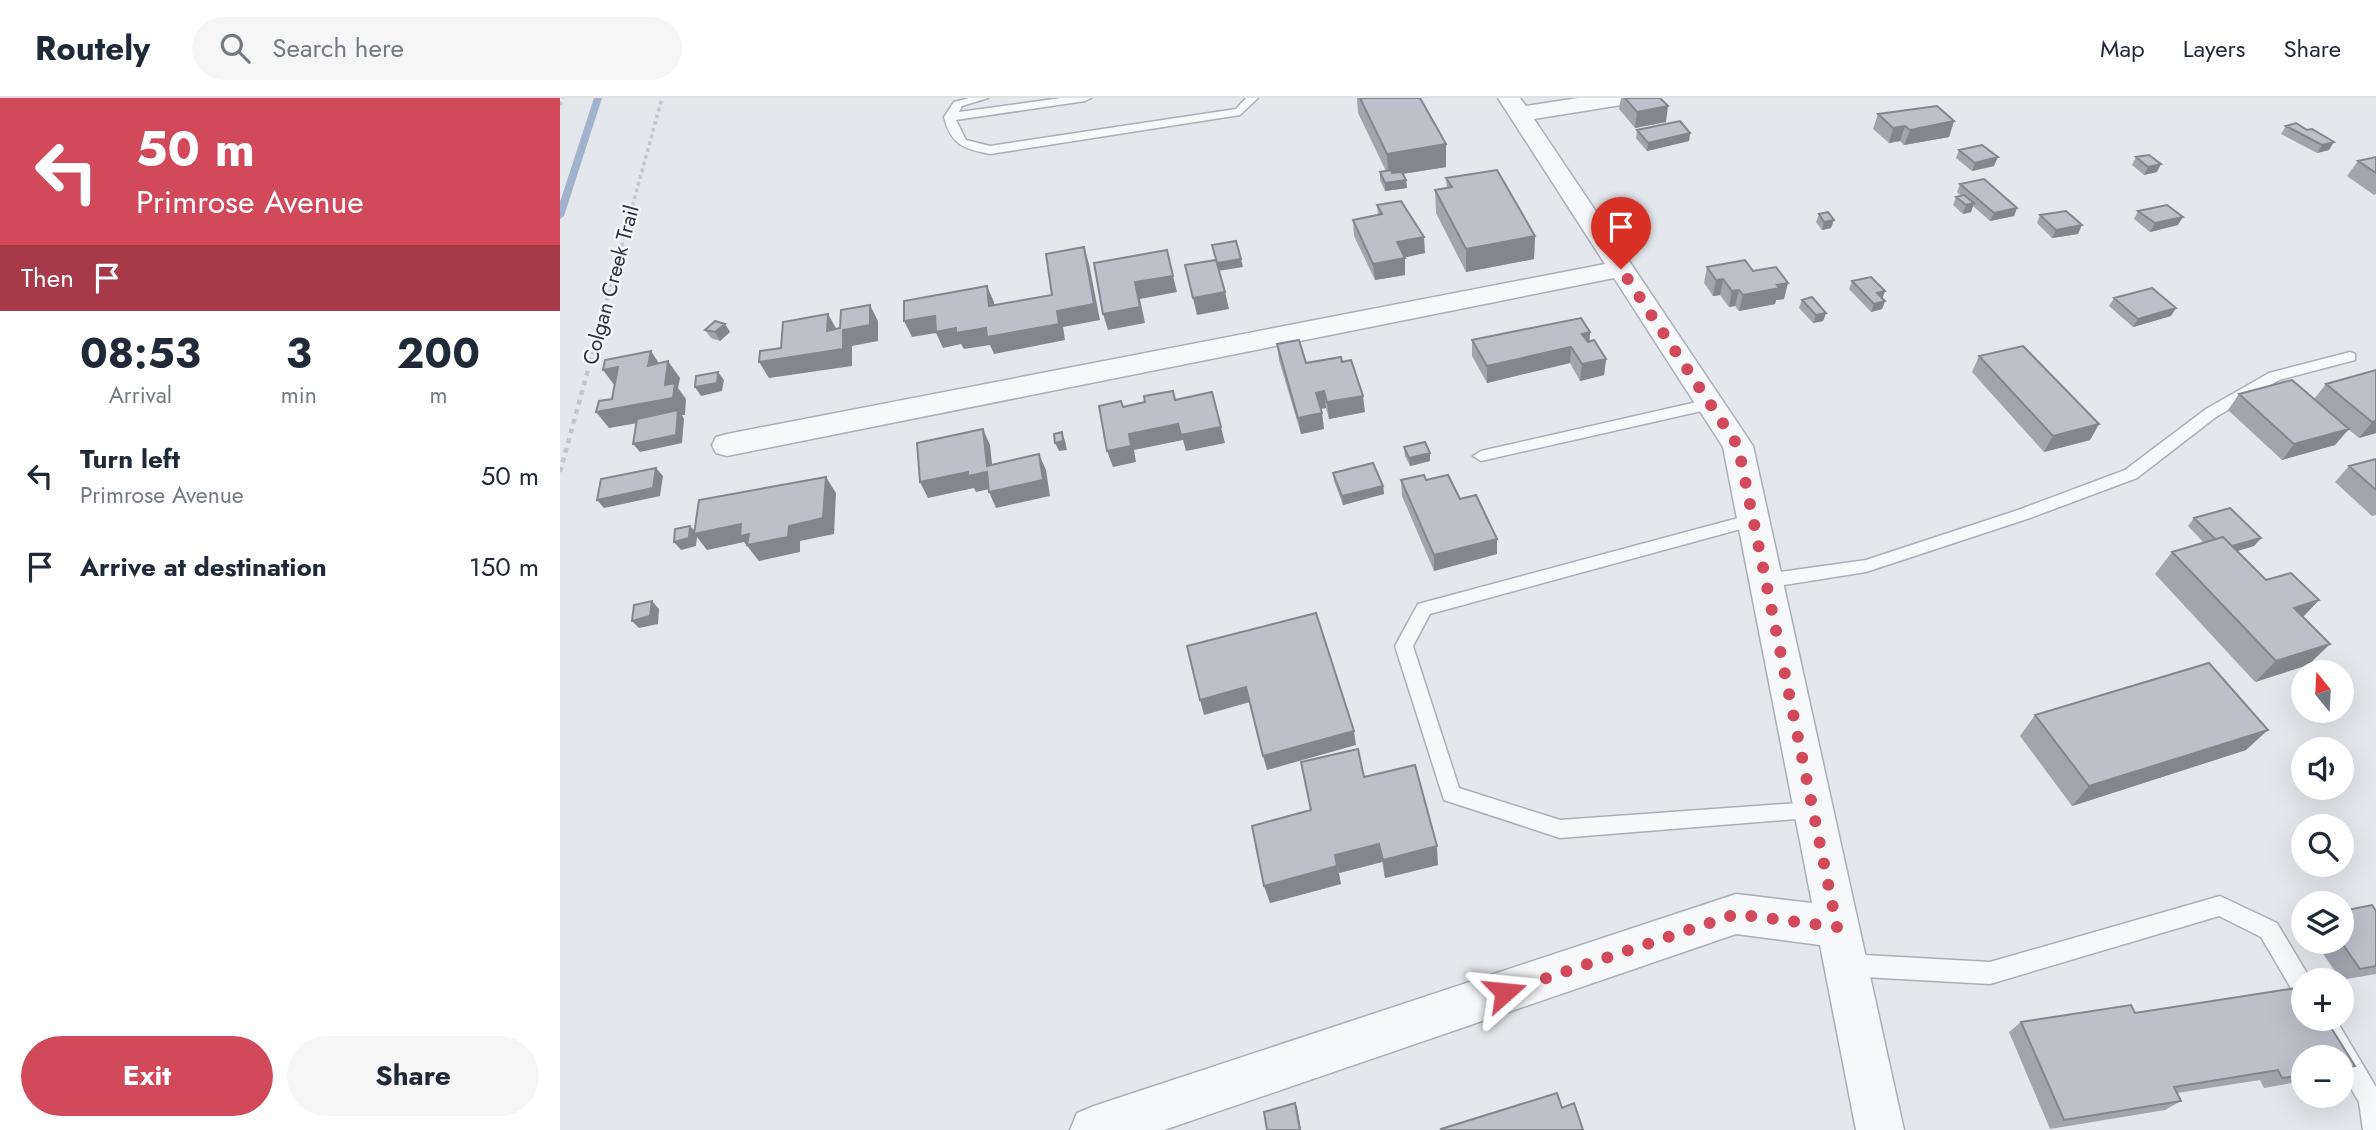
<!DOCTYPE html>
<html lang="en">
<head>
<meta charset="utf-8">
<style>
  :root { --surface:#fff; --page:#f6f6f7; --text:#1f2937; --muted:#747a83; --line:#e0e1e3; --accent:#d1495b }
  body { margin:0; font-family:Jost,sans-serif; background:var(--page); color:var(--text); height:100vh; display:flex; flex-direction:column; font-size:26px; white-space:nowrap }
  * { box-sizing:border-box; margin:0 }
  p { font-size:23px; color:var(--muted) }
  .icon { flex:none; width:38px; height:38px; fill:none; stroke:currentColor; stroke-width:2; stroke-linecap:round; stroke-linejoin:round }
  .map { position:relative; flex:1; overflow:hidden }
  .panel { display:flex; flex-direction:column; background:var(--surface); width:560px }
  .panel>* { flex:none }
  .guide { background:#d1495b; color:#fff; overflow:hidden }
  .needle { width:46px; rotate:342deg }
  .controls { position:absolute; left:1731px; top:562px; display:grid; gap:14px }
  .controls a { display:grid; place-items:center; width:63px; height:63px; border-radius:50%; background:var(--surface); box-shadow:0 7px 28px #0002; font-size:35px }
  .pin { position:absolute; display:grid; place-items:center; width:60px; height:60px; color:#fff; margin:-72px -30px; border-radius:50% 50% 50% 0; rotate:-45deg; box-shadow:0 0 7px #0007 }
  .pin .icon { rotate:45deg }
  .me { position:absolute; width:77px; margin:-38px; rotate:72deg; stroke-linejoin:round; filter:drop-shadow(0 0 5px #0008) }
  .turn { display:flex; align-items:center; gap:24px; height:147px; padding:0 21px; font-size:32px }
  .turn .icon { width:91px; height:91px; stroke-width:2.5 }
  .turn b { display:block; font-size:49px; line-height:60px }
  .then { display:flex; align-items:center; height:66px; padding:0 21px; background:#0003; gap:14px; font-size:26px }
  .eta { display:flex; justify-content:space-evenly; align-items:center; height:119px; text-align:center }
  .eta b { font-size:42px; font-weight:700; line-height:49px }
  .button { display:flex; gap:14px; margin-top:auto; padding:14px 21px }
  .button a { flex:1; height:80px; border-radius:42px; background:var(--accent); color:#fff; font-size:28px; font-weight:700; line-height:80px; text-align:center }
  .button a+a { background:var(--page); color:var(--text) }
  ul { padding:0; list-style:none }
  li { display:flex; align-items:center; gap:21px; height:91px; padding:0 21px }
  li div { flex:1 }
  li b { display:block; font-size:26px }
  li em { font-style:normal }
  header { display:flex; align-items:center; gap:42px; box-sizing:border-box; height:98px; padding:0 35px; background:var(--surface); border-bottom:2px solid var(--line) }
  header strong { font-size:33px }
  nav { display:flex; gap:38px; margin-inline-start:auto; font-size:24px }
  .search { width:490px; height:63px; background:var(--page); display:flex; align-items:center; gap:18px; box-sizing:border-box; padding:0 24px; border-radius:38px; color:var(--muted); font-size:26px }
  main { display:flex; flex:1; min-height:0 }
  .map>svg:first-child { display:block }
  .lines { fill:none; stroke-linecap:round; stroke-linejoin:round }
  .stream { fill:#9fb4cc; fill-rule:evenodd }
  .service-casing { stroke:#a9aeb7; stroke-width:3 }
  .minor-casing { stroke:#a9aeb7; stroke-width:3 }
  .path-far1 { stroke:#c2c5cb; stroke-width:3.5; stroke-dasharray:3.5 3.5; stroke-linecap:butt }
  .path { stroke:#c2c5cb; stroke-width:4.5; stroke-dasharray:5 5; stroke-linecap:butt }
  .service { fill:#f7f8fa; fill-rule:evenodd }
  .minor { fill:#f7f8fa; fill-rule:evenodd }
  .wall { fill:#a1a5ae }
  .shaded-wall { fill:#83868d }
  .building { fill:#bbc0ca; stroke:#83868d; stroke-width:2 }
  .route { stroke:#d1495b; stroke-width:12; stroke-dasharray:0 21.6 }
  .labels { text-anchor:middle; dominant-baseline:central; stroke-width:5; stroke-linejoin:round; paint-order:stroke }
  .far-street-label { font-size:21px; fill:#2b3445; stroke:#f4f6f9 }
</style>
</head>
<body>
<header>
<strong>Routely</strong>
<div class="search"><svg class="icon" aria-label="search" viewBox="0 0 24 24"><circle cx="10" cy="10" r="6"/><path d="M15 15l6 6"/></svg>Search here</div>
<nav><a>Map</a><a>Layers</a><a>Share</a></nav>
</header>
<main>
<section class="panel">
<div class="guide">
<div class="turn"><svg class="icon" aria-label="left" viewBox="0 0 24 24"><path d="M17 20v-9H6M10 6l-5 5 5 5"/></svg><div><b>50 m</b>Primrose Avenue</div></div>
<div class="then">Then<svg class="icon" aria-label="arrive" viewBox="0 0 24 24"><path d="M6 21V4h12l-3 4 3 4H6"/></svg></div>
</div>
<div class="eta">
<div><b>08:53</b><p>Arrival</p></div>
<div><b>3</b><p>min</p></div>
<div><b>200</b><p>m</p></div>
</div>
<ul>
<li><svg class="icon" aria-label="left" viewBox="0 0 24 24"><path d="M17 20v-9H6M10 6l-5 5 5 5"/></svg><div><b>Turn left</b><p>Primrose Avenue</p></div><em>50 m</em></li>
<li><svg class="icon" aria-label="arrive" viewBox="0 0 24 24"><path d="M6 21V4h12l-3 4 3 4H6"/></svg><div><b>Arrive at destination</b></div><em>150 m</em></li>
</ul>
<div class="button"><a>Exit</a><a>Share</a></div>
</section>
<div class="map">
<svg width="1816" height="1032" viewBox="0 0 1816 1032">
  <rect width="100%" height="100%" fill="#e4e7ec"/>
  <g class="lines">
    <path class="stream" d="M34 0H42L4 118 0 121V104Z"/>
    <g class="service-casing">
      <path id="service" d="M409 0H428L402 8 399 14 501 0H531L525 3 396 22 406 42 430 48 676 11 686 0H698L680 17 430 56C404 51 391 47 384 19L394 4Z
        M1790 254 1795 256V262L1719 282 1656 319 1577 380 1470 420 1306 474 1205 490 1196 483 1205 476 1306 462 1458 412 1565 372 1646 311 1709 275Z
        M1150 301 1157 306 1155 310 921 363 913 358 921 353Z
        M1193 416 1199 418 1201 422 1199 426 870 516 853 548 899 690 1000 722 1253 704 1260 707 1263 713 1260 719 1000 740 884 702 835 548 858 506Z
        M1660 798 1717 825 1751 882H1743V900L1735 897 1701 839 1659 818 1430 886 1286 878 1278 875 1275 867 1278 859 1286 856 1430 864Z
        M1751 920H1775L1816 989V1032H1803L1799 1004 1782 975V959H1772Z"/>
    </g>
    <g class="minor-casing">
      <path id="minor" d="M938 0H960L966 8 1018 0H1072L1061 7 974 21 1193 348 1344 1032H1296L1260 847 1176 836 604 1032H510L517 1015 534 1008 1176 796 1252 805 1163 349 1054 180 167 358 156 355 152 347 156 339 167 336 1045 166Z"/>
    </g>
    <path class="path-far1" d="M0 7 3 0
      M30 263 102 0"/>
    <path class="path" d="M0 374 31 261"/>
    <use href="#service" class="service"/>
    <use href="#minor" class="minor"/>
  </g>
  <path class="wall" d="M797 0H860L886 69 843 76 846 82 847 90 825 93 820 82V74L826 73 798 15Z
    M1061 0H1100L1106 24 1075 30 1059 11Z
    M1318 16 1394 23 1389 39 1344 47 1340 43 1329 45 1313 31Z
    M1736 25 1769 52 1757 55 1721 36 1726 28Z
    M1077 32 1130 35 1129 43 1087 53 1076 40Z
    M1399 52 1434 68 1412 73 1396 60Z
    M1576 59 1597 74 1584 77 1572 67Z
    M1816 59V96L1814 97 1787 78 1798 63Z
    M886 80 975 138 974 161 906 174 876 115 875 92 887 90Z
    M1400 86 1457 110 1454 118 1430 123 1413 108 1411 114 1403 116 1393 107 1396 99 1401 98 1397 94Z
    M817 107 865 155 844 159 845 177 815 182 794 138 793 122 818 117Z
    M1578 113 1618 127 1590 134 1574 121Z
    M1259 116 1271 130 1262 132 1256 124Z
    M1480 117 1518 136 1492 140 1477 125Z
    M1147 169 1193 173 1224 201 1216 202 1215 206 1179 213 1175 208 1169 209 1160 197 1153 198 1144 185Z
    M1292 183 1325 193 1322 200 1325 203 1322 211 1311 214 1289 191Z
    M1554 200 1611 218 1573 229 1549 208Z
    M1242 202 1266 215 1263 223 1253 225 1239 210Z
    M165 226 170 234 160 243 151 240 145 232Z
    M1030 234 1029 244 1046 261 1044 277 1020 283 1010 265 927 285 912 258V242Z
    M717 246 746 265 805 314 769 321 766 310 761 311 764 331 741 336 719 262Z
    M1419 258 1539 326 1530 342 1484 354 1412 274Z
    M1816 273V335L1799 340 1788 331 1775 347 1722 362 1668 312 1679 296 1754 301 1766 286Z
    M844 349 870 355V363L850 368 845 358Z
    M1816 361V417L1812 418 1775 384 1789 368Z
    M773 375 823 388 824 396 783 407 774 383Z
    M841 382H866L937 441V456L874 473 842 398Z
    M1634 420 1701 440 1694 448 1676 453 1706 482 1759 502 1743 519 1770 546 1748 567 1695 584 1595 476 1612 454 1644 445 1628 428Z
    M1475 617 1686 652 1512 708 1460 638Z
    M804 679 878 767 825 780 822 764 779 775 781 786 710 805 751 712Z
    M1816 813V876L1781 882 1755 844H1782Z
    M1743 889V920H1765L1795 968 1782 975V959H1743V983L1704 990 1700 982 1617 995 1621 1003 1605 1012 1490 1031 1449 934 1461 924 1571 907 1575 915Z"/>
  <path class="shaded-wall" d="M1108 8 1106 24 1075 30 1077 14Z
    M1394 23 1389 39 1344 47 1350 32Z
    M1345 28 1340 43 1329 45 1333 30Z
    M1130 35 1129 43 1087 53 1088 45Z
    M1774 44 1769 52 1757 55 1762 47Z
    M886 46V69L828 78 827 56Z
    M1438 59 1434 68 1412 73 1415 65Z
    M1601 66 1597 74 1584 77 1588 69Z
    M846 82 847 90 825 93V85Z
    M1414 105 1411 114 1403 116 1406 107Z
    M1457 110 1454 118 1430 123 1434 115Z
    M1623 119 1618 127 1590 134 1595 125Z
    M1274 122 1271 130 1262 132 1264 124Z
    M1522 127 1518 136 1492 140 1496 132Z
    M975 138 974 161 906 174V151Z
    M864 139 865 155 838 161 837 144Z
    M524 149 529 166 540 222 503 229 505 242 434 256 430 247 404 251 401 246 383 250 376 235 352 239 344 223 375 218 497 213Z
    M845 160V177L815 182 813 166Z
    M681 161 683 169 658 173 657 165Z
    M613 178 617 194 580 201 585 225 548 232 543 216 575 184Z
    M1163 181 1160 197 1153 198 1156 182Z
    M1228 185 1224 201 1216 202 1215 206 1179 213 1183 197Z
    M427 188 434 204 436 224 429 208Z
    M1179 192 1175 208 1169 209 1172 193Z
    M1325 193 1322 201 1317 195Z
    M665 194 669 211 637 217 633 200Z
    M1325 203 1322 211 1311 214 1314 206Z
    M310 207 318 223V243L292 248V268L209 280 199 264 283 232Z
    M1616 210 1611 218 1573 229 1578 221Z
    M1266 215 1263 223 1253 225 1256 217Z
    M268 216 277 232 267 233Z
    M165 226 170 234 160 243 155 234Z
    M1030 234 1029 250 1022 236Z
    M1011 249 1010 265 927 285V268Z
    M91 253 102 270 88 268Z
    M1046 261 1044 277 1020 283 1022 266Z
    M108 263 120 280 118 290 126 301 125 317H122L124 321 122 345 80 354 73 346 118 318 49 330 36 314 105 287Z
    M58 269 55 288 43 272Z
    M158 274 164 282 162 293 141 298 135 289Z
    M764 293 766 310 758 311 756 295Z
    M803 298 805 314 769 321 767 304Z
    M762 315 764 331 741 336 738 320Z
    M1816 323V335L1799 340 1812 324Z
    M618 326 661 329 665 345 626 353 623 342 574 352 576 364 553 369 547 353 569 336Z
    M1539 326 1530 342 1484 354 1493 338Z
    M423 331 430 347 434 384 427 368Z
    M1789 331 1775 347 1722 362 1734 346Z
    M502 334 505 343 507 352 499 353 495 345Z
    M870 355V363L850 368 849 360Z
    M479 356 486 372 490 398 436 410 429 394Z
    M96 370 103 378 100 398 44 410 37 402Z
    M408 374H427L434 390 416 394 414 390 368 400 360 384Z
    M266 379 276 395 274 436 240 443V454L199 463 184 444 147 452 137 439 136 448 121 452 114 444 130 428 137 435 181 426 229 428Z
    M823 388 824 396 783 407 782 398Z
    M1701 440 1694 448 1658 459 1664 451Z
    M937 441V456L874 473V457Z
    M1759 502 1738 524 1734 510Z
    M92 503 99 511 98 526 79 530 72 523Z
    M1770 546 1748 567 1695 584 1716 563Z
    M686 589 690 604 644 617 640 602Z
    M1708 632 1686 652 1512 708 1529 688Z
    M794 633 796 647 707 672 703 658Z
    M819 746 822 764 779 775 775 757Z
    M877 748 878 767 825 780 823 762Z
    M777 768 781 786 710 805 704 788Z
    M735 1005 737 1009 741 1032H740Z"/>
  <path class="building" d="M800 0H860L886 46 827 56Z
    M1065 0H1100L1108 8 1077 14Z
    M1377 8 1394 23 1350 32 1345 28 1333 30 1318 16Z
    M1120 23 1130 35 1088 45 1077 32Z
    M1736 25 1747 32 1752 31 1774 44 1762 47 1726 28Z
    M1422 47 1438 59 1415 65 1399 52Z
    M1589 57 1601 66 1588 69 1576 59Z
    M1816 59V75L1798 63Z
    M831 72 832 75 842 74 846 82 825 85 820 74Z
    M937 72 975 138 906 151 875 92 892 89 886 80Z
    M1424 81 1457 110 1434 115 1400 86Z
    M1404 97 1414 105 1406 107 1396 99Z
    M841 103 864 139 837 144 845 160 813 166 793 122 822 116 817 107Z
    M1607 107 1623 119 1595 125 1578 113Z
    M1506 113 1522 127 1496 132 1480 117Z
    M1268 114 1274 122 1264 124 1259 116Z
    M676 143 681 161 657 165 652 147Z
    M524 149 534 206 497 213 499 226 427 239 426 230 396 235V230L376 234 375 218 344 223V203L427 188 429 208 492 197 486 156Z
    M607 152 613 178 575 184 580 209 543 216 534 165Z
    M656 162 665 194 633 200 625 167Z
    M1185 162 1193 173 1216 169 1228 185 1217 187 1220 190 1183 197 1179 192 1172 193 1163 181 1156 182 1147 169Z
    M1311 179 1325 193 1317 195 1325 203 1314 206 1292 183Z
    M1592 190 1616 210 1578 221 1554 200Z
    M1252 199 1266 215 1256 217 1242 202Z
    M310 207V227L283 232V251L199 264 200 253 221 250 223 224 268 216 267 233 280 230 281 212Z
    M1021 220 1030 234 1022 236 1028 244 1034 242 1046 261 1022 266 1011 249 927 268 912 242Z
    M155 223 165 226 155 234 145 232Z
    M739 242 746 265 781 259 782 264 791 262 803 298 767 304 764 293 756 295 762 315 738 320 717 246Z
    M1463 248 1539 326 1493 338 1419 258Z
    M91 253 88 268 108 263 105 287 115 285 113 300 36 314 39 303 52 301 58 269 43 272 45 262Z
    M1816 272V323L1812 324 1766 286Z
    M158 274 157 285 135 289 136 278Z
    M1732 282 1789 331 1734 346 1679 296Z
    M613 293 615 302 652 294 661 329 621 337 618 326 569 336 571 348 547 353 539 308 561 303 563 309 585 304 584 298Z
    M118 312 116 337 73 346 77 321Z
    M423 331 427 368 479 356 483 382 429 394 427 374 408 378V374L360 384 357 345Z
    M502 334 503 343 495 345 494 336Z
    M865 344 870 355 849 360 844 349Z
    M1816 361V392L1789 368Z
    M813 365 823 388 782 398 773 375Z
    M96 370 93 390 37 402 41 381Z
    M864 377 866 382 888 377 900 401 916 397 937 441 874 457 841 382Z
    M266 379 263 420 229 428 228 439 187 447 189 436 180 438 181 426 134 436 139 402Z
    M1670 410 1701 440 1672 448 1663 439 1655 441 1634 420Z
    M130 428 129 440 114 444 115 431Z
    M1663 439 1706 482 1731 475 1759 502 1734 510 1770 546 1716 563 1612 454Z
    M92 503 90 518 72 523 74 507Z
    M756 515 794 633 703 658 686 589 640 602 627 548Z
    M1649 565 1708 632 1529 688 1475 617Z
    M798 651 804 679 855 667 877 748 823 762 819 746 775 757 777 768 704 788 692 728 751 712 741 664Z
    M1812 807 1816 813V868L1800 871 1781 844 1782 813Z
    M1743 889V920H1765L1795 968 1782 971V959H1743V977L1722 980 1718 972 1614 989 1621 1003 1504 1022 1461 924 1571 907 1575 915Z
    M997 995 1002 1010 1014 1005 1023 1032H882L881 1031Z
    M735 1005 740 1032H707L704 1014Z"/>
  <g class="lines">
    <path class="route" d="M945 894 1176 816 1277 829 1178 348 1061 171"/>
  </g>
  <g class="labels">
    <g class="far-street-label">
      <text transform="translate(51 187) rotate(-75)">Colgan Creek Trail</text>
    </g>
  </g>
</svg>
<div class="controls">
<a><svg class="needle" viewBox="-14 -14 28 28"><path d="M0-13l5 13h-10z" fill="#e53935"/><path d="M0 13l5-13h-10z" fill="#747a83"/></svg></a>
<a><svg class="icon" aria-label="sound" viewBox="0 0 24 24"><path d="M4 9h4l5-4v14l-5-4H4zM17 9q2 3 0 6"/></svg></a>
<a><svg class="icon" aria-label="search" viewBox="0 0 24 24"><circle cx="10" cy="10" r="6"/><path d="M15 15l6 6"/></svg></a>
<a><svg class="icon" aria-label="layers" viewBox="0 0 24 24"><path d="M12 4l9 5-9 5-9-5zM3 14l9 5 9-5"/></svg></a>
<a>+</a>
<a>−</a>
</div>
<div class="pin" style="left:1061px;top:171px;background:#d93025"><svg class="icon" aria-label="arrive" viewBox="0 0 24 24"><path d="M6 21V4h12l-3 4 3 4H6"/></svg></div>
<svg class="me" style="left:945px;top:894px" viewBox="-20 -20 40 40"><path d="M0-17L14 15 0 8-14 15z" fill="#d1495b" stroke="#fff" stroke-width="4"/></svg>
</div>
</main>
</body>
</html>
